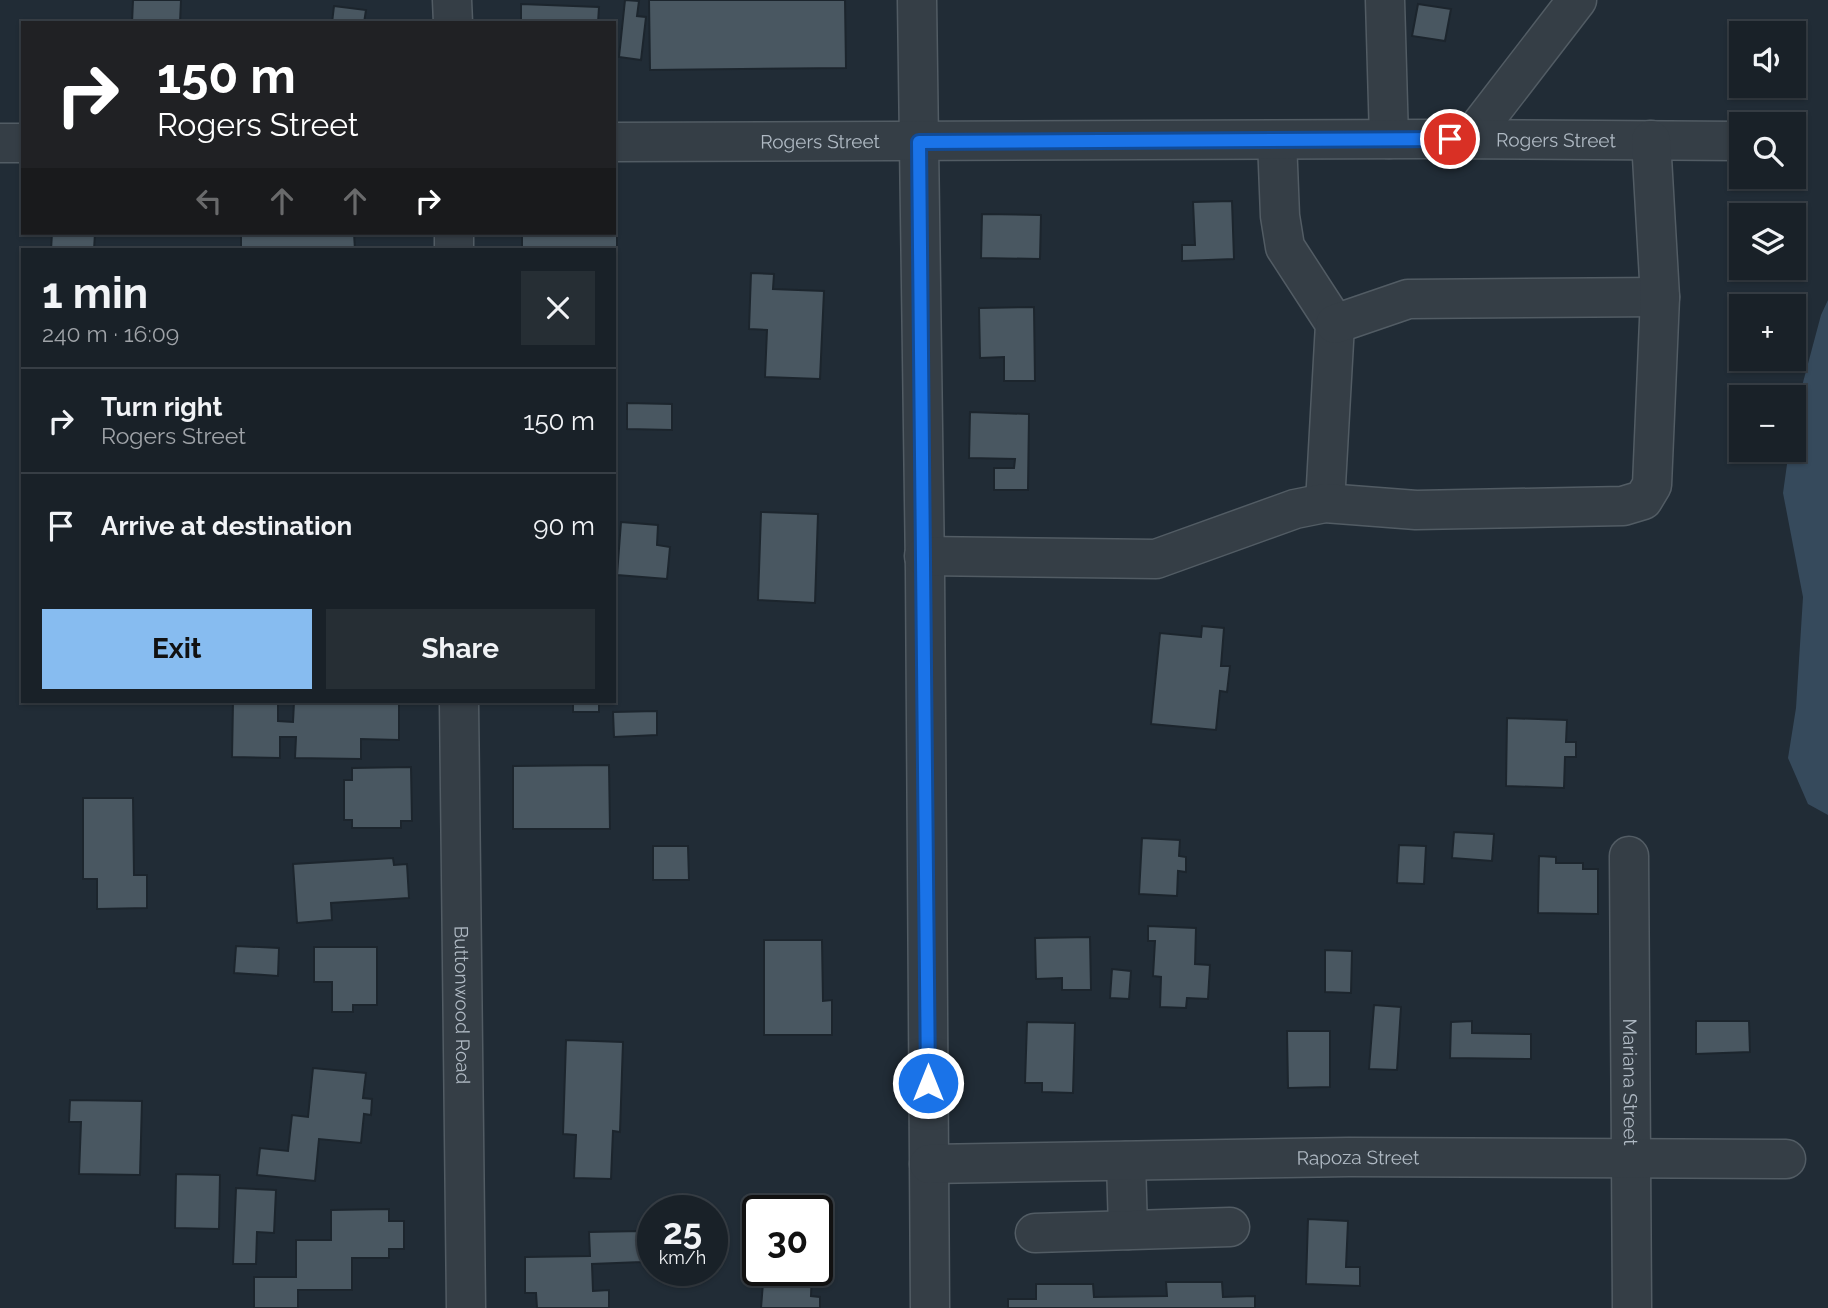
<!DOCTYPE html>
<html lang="en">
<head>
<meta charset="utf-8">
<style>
  :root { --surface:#192128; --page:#262e34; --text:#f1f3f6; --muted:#9fa3a8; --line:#373e45; --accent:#87bcf0 }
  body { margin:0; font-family:Raleway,sans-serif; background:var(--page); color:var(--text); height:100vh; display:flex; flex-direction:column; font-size:26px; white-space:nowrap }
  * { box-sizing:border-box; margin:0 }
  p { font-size:23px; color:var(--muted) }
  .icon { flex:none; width:38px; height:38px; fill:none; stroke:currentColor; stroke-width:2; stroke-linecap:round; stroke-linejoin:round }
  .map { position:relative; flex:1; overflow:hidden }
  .details { position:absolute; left:21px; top:248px; width:595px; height:455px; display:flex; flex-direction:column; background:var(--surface); border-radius:0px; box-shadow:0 2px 5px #0004,0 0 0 2px var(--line) }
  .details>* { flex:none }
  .banner { position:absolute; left:21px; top:21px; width:595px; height:214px; border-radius:0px; box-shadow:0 2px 5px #0004,0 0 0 2px var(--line); background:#202124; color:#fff; overflow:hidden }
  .controls { position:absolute; left:1729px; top:21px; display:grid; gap:14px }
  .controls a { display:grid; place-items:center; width:77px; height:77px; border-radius:0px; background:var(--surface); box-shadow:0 2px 5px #0004,0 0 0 2px var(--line); font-size:35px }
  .speed { position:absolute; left:637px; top:1195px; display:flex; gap:14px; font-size:35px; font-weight:700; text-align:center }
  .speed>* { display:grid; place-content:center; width:91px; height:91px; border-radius:50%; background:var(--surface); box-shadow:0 2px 5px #0004,0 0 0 2px var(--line); line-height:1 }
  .speed small { font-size:18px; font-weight:400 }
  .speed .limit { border:4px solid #111; border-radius:10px; background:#fff; color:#111 }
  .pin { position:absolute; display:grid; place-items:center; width:60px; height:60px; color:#fff; margin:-30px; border:4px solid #fff; border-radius:50%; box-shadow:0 2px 7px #0007 }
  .me { position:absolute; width:77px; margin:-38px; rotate:0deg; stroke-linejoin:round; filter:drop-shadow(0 0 5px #0008) }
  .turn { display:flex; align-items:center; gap:24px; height:147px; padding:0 21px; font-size:32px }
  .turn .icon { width:91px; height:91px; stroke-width:2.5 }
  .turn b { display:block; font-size:49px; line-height:60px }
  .lanes { display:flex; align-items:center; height:66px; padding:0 21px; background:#0003; justify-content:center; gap:35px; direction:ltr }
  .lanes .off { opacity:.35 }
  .round { display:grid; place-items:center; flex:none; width:74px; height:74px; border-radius:0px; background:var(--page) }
  .overview { display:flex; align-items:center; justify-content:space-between; height:119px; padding:0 21px }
  h1 { font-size:42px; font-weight:700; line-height:52px }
  .action { display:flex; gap:14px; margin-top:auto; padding:14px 21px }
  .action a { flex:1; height:80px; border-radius:0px; background:var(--accent); color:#111; font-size:28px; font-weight:700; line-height:80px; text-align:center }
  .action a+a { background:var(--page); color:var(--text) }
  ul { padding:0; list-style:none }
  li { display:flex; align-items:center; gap:21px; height:105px; padding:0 21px; border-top:2px solid var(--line) }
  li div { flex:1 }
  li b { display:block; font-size:26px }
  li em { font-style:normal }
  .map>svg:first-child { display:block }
  .water { fill:#364a5c }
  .building { fill:#495761; stroke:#1c252d; stroke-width:2 }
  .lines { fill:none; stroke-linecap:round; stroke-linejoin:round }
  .minor-casing { stroke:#525c64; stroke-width:41 }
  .minor { stroke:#353e46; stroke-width:38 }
  .route-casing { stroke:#114b97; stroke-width:18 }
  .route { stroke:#1a73e8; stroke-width:12 }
  .labels { text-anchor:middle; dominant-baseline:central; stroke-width:7; stroke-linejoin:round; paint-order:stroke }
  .street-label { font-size:19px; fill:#afb9c3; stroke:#1a232b }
</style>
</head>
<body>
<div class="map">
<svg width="1828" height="1308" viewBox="0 0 1828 1308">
  <rect width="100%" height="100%" fill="#212c36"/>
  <path class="water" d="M1828 300V815L1808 804 1788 758 1796 708 1803 597 1783 493 1789 450H1794V416L1821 315Z"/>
  <path class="building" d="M133 0H181L180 23H132Z
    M625 0 639 1 637 16 646 17 641 60 619 57Z
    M649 0H845L846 68 650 70Z
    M521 4 599 7 598 23H521Z
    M1418 4 1451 9 1445 41 1412 36Z
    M334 6 366 10 364 23H332Z
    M1232 201 1234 259 1182 261V245H1195L1193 202Z
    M982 214 1041 215 1040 259 981 258Z
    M614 221H617V253H614V250H522V233H614Z
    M52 233H95L94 250H51Z
    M241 233H354L355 250H241Z
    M751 273 774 274 773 289 824 291 820 379 765 377 767 330 749 329Z
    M1034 307 1035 381H1004V357L980 358 979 308Z
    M627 403 672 404V430L627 429Z
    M970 412 1029 414 1028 490H994V468H1014L1015 459 969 458Z
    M761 512 818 514 815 603 758 600Z
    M621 522 658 525 657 545 670 547 667 579 617 575Z
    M1202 626 1224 628 1221 666H1230L1227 692 1220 691 1216 730 1151 724 1160 633 1201 637Z
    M233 702H278V721L293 722 294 702H399V740L361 739V759L295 758 296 737H280V758L232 757Z
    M547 702H599V712H573V702Z
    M657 711V735L614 737 613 712Z
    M1507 718 1567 720 1566 742H1576V757H1565L1564 788 1506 786Z
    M609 765 610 829H513V766Z
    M411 767 412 821H401V828H352V820H344V780H352V768Z
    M83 798H133L134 875H147V908L97 909V879H83Z
    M1454 832 1494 834 1492 861 1452 858Z
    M1142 838 1180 840 1179 856 1186 857V872L1178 871 1177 896 1139 894Z
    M1399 845 1426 846 1424 884 1397 883Z
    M653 846H688L689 880H653Z
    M1539 856 1556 857V863H1583V869H1598V914L1538 913Z
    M393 858 394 865 407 864 409 898 331 903 332 920 297 923 293 864Z
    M1148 926 1196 928 1195 964 1210 965 1208 999 1187 998 1186 1008 1160 1007 1161 977 1153 976 1155 941H1148Z
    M1090 937 1091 990H1062V978L1036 979 1035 938Z
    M764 940H822L823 1001 832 1000V1035H764Z
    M236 946 279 948 278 976 234 973Z
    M314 947H377V1005H353V1012H332V982H314Z
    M1325 950 1352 951 1351 993 1325 992Z
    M1112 969 1131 971 1129 999 1110 998Z
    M1374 1005 1401 1007 1397 1070 1369 1069Z
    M1472 1021V1033L1531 1034V1059L1450 1058 1451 1022Z
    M1696 1021H1749L1750 1052 1696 1054Z
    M1027 1022 1075 1023 1073 1093 1042 1092V1083H1025Z
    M1287 1031H1330V1087L1288 1088Z
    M566 1040 623 1042 620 1132 613 1131 611 1179 574 1178 576 1135 563 1134Z
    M313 1068 366 1073 363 1098 372 1099 371 1115 364 1114 361 1143 319 1139 315 1181 257 1175 260 1148 288 1151 292 1115 308 1117Z
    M70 1100 142 1101 140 1175 79 1174 81 1122H69Z
    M176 1174 220 1175 219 1229 175 1228Z
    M236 1188 276 1190 274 1233 257 1232 256 1264H233Z
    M389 1209V1221H404V1249H389V1258H352V1290H298V1308H254V1277H296V1240H331V1210Z
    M1308 1219 1348 1221 1346 1267H1360V1286L1306 1284Z
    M641 1231 642 1262 592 1264 593 1291 609 1290V1308H537L536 1293H525V1257L590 1256 589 1232Z
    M764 1270H812L811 1296 820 1297V1308H761Z
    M1166 1282H1222L1223 1297 1255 1296V1308H1008V1299H1036V1284H1093L1094 1297 1167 1296Z"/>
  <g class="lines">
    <g class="minor-casing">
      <g id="minor">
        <path d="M452 0 453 23"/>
        <path d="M917 0 925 571 930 1308"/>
        <path d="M1385 0 1389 139"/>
        <path d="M1470 139 1577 0"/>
        <path d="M1277 140 1280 216 1285 247 1335 324 1325 503"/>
        <path id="s1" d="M614 142 1430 139 1741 141"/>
        <path d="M0 143H23"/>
        <path d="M454 233V250"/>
        <path d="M1335 324 1408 299 1660 297"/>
        <path d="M924 556 1156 559 1295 509 1325 503 1416 510 1623 506 1643 500 1652 485 1660 297 1651 140"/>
        <path id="s2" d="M459 702 466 1308"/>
        <path id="s3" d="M1629 856 1632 1308"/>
        <path d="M1126 1161 1128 1230"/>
        <path id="s4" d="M929 1164 1349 1157 1786 1159"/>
        <path d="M1035 1233 1230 1227"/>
      </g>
    </g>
    <use href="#minor" class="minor"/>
  </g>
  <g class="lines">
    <g class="route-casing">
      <path id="route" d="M928 1083 919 142 1450 139"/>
    </g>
    <use href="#route" class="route"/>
  </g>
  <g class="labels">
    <g class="street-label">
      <text stroke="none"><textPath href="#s1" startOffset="942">Rogers Street</textPath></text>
      <text stroke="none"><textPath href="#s1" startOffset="206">Rogers Street</textPath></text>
      <text stroke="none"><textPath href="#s2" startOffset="303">Buttonwood Road</textPath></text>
      <text stroke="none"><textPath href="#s3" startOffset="226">Mariana Street</textPath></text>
      <text stroke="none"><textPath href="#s4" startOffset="429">Rapoza Street</textPath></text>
    </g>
  </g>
</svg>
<div class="controls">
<a><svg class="icon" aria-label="sound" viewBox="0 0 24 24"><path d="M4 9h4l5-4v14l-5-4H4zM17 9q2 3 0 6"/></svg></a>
<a><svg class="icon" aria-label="search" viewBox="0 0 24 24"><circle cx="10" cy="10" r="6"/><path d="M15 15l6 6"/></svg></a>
<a><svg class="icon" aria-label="layers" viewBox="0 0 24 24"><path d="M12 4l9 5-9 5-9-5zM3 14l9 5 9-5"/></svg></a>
<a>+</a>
<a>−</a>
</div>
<div class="speed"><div>25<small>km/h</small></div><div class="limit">30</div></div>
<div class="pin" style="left:1450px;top:139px;background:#d93025"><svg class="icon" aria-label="arrive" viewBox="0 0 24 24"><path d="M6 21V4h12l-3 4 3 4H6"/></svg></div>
<svg class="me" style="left:928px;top:1083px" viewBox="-20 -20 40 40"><circle r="17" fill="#1a73e8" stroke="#fff" stroke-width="3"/><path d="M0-11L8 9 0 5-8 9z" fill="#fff"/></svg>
<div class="banner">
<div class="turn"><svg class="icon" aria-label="right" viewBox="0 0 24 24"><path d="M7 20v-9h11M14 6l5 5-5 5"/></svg><div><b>150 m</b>Rogers Street</div></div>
<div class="lanes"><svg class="icon off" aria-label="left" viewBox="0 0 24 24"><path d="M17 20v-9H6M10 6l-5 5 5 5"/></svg><svg class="icon off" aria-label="ahead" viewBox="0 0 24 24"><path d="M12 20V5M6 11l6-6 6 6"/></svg><svg class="icon off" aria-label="ahead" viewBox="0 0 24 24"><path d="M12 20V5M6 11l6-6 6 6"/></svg><svg class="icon" aria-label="right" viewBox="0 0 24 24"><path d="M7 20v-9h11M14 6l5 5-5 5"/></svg></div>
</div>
<section class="details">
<div class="overview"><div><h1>1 min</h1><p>240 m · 16:09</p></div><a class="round"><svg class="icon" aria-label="close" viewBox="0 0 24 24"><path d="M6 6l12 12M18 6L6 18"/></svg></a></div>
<ul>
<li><svg class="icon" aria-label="right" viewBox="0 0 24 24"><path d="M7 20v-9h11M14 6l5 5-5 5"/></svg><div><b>Turn right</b><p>Rogers Street</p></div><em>150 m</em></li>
<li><svg class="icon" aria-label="arrive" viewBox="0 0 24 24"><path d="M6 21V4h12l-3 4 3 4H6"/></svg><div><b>Arrive at destination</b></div><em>90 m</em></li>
</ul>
<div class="action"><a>Exit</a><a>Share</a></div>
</section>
</div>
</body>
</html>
